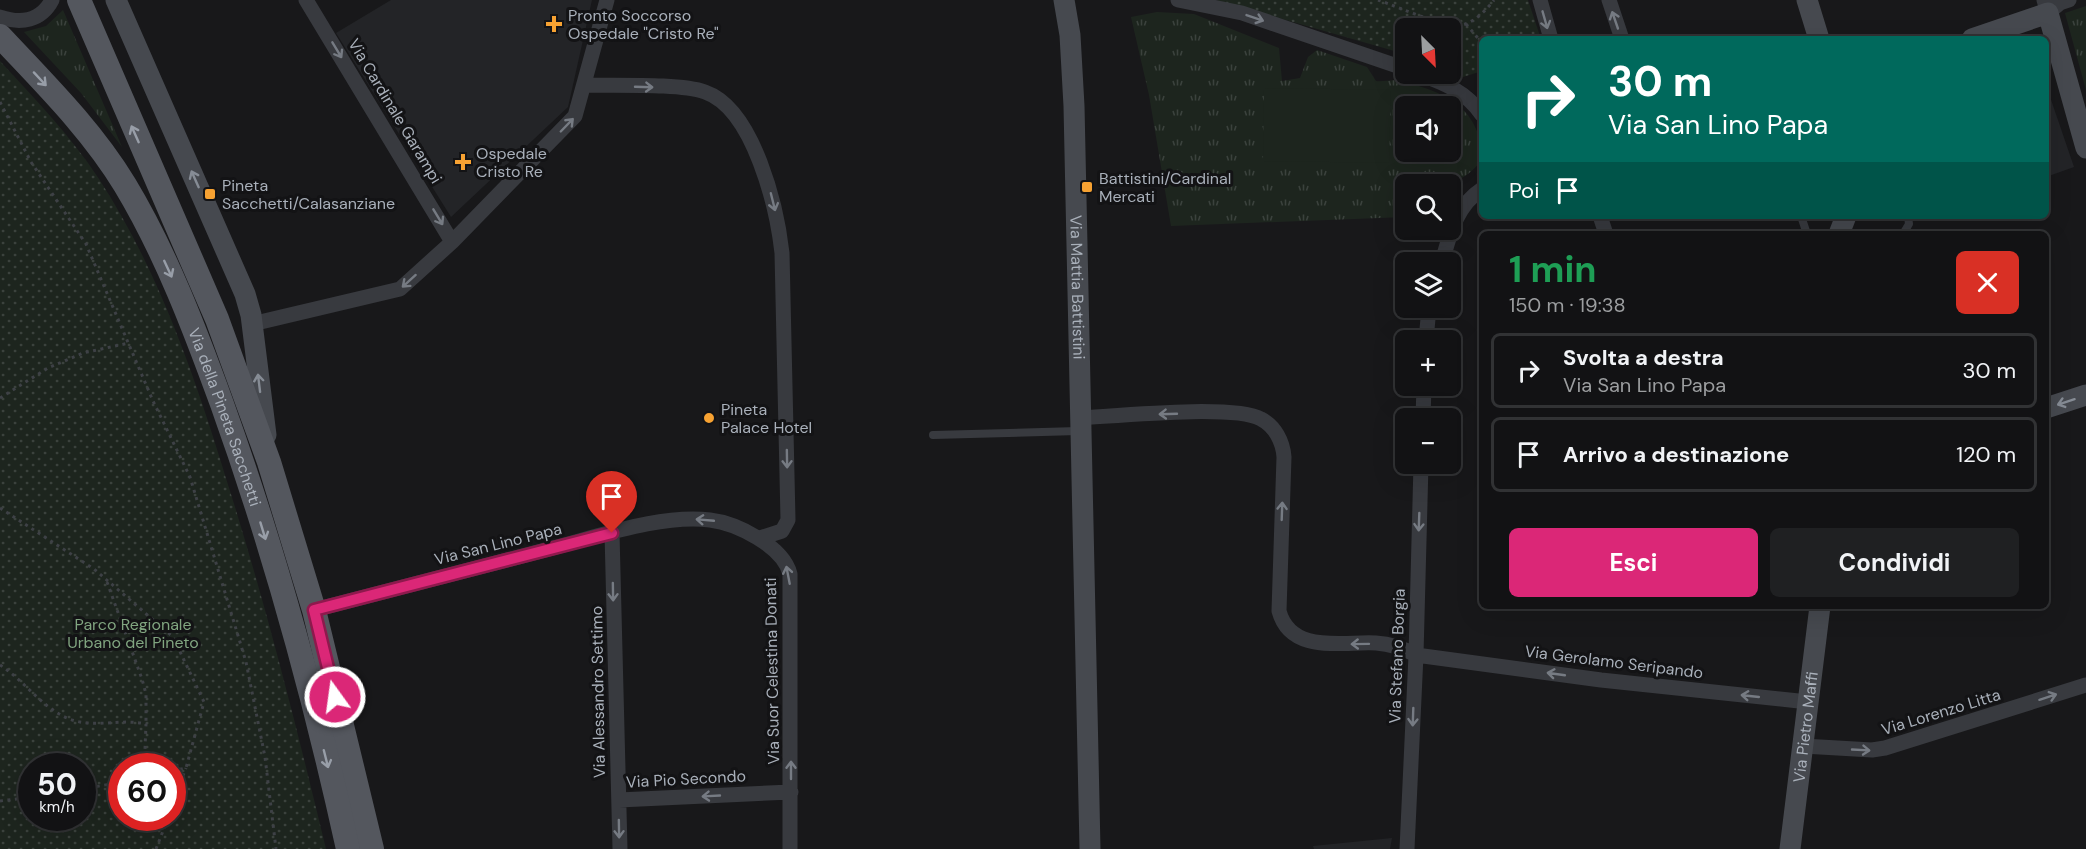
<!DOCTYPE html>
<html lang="it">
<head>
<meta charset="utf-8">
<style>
  :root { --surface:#121214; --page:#1f2022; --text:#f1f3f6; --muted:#9c9ea0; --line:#313234; --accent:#db2777 }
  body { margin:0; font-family:"DM Sans",sans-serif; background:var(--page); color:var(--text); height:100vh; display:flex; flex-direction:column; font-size:22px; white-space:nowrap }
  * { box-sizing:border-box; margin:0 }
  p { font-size:20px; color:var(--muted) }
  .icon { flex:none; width:33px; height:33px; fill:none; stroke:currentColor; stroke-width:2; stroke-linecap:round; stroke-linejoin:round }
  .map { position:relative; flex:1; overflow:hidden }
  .sheet { position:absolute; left:1479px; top:231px; width:570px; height:378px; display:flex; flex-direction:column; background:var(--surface); border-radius:9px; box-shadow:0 6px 24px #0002,0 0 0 2px var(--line) }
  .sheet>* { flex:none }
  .banner { position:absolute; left:1479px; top:36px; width:570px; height:183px; border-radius:9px; box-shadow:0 6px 24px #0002,0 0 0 2px var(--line); background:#00695c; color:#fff; overflow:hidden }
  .needle { width:39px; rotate:156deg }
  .tools { position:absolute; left:1395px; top:18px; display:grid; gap:12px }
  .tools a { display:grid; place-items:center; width:66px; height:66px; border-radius:9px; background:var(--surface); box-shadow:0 6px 24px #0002,0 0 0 2px var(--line); font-size:30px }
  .speed { position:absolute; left:18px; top:753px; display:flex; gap:12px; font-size:30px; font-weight:700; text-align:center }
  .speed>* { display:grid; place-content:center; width:78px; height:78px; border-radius:50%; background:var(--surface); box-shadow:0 6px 24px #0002,0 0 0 2px var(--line); line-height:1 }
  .speed small { font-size:15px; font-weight:400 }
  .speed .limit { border:9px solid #d22; background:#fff; color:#111 }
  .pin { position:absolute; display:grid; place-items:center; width:51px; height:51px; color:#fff; margin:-62px -26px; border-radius:50% 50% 50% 0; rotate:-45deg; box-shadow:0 0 6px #0007 }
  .pin .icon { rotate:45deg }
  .me { position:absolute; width:66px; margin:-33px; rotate:346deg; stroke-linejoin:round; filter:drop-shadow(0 0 4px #0008) }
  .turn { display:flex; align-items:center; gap:21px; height:126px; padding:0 30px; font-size:27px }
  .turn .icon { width:78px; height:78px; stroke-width:2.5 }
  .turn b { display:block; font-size:42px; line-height:51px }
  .then { display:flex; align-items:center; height:57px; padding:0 30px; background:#0003; gap:12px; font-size:22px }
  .round { display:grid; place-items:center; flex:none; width:63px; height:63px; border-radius:9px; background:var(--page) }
  .summary { display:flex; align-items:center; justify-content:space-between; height:102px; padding:0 30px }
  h1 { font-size:36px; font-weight:700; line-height:45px; color:#1e9e55 }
  .action { display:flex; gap:12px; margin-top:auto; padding:12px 30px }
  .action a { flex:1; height:69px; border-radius:9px; background:var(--accent); color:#fff; font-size:24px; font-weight:700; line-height:69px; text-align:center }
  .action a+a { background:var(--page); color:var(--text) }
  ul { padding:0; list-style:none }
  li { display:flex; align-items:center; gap:18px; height:75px; margin:0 12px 9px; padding:0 18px; border:3px solid var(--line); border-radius:9px }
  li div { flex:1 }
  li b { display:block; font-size:22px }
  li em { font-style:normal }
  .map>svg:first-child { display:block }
  .built { fill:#232427 }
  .grass { fill:url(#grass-tufts); fill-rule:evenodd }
  .park { fill:url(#park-dots); fill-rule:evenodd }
  .pitch { fill:#1d251e }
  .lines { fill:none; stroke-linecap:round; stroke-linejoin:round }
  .path { stroke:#3e4146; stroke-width:3; stroke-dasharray:3 4.5; stroke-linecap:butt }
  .lane { stroke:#383a3f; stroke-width:8 }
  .street { stroke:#383a3f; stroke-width:15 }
  .secondary { stroke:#46494f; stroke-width:21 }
  .primary { stroke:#54575e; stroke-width:24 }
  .oneway { stroke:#767b83 }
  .oneway2 { stroke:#989ea8 }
  .oneway3 { stroke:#868c95 }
  .route-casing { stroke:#8e194d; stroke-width:15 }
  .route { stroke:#db2777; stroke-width:10 }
  .poi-dot { fill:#f7a232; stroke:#131315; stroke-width:2 }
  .labels { text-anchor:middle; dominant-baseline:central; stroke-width:6; stroke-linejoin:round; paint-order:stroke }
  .poi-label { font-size:16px; fill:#a9b0ba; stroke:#131315; text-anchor:start }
  .street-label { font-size:16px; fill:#a9b0ba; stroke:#131315 }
  .park-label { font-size:16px; fill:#81a580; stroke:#131315 }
</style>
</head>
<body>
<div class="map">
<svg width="2086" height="849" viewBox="0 0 2086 849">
  <defs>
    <pattern id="grass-tufts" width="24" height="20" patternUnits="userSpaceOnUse" patternTransform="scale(1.5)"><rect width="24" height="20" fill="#1d251e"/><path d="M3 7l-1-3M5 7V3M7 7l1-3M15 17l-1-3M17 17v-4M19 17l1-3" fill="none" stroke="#3b423d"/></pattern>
    <pattern id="park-dots" width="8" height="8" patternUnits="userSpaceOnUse" patternTransform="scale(1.5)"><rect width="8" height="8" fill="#1d251e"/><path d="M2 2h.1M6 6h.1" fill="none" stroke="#3b423d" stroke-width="1.8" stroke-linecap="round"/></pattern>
  </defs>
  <rect width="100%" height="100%" fill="#18181a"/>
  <path class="built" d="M391 0H592L568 107 451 217 336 33Z
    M2046 85 2074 167 2046 177Z
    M1392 838 1390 849H1314L1313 846Z"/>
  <path class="grass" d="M2086 6V90L2065 13Z
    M63 10 122 147 81 93 24 32 46 26Z
    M1157 12 1194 14 1279 48 1282 81 1300 78 1308 57 1317 50 1367 67 1376 81C1384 82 1392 79 1399 81 1444 91 1482 108 1482 160 1458 189 1441 184 1406 184L1405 217 1171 226 1149 95 1131 17ZM1406 106H1450V152H1406Z"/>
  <path class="park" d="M1216 0H1528L1541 39H1482V71L1463 77 1451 72 1450 28H1406L1405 54Z
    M0 61C34 98 71 136 99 179 161 274 197 383 230 491 267 609 297 729 326 849H0ZM32 766H82V818H32ZM122 766H172V818H122Z"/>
  <path class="pitch" d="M1264 88 1391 90 1389 163 1263 161Z"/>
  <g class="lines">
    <path class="path" d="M1378 0C1399 7 1445 29 1465 24 1477 20 1487 9 1494 0
      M1466 24 1482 43
      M0 102 31 162 86 244 153 401 190 477 246 662 265 757 276 849
      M0 398 48 368 83 353 129 343
      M0 508 94 569 173 637 204 702 186 768 172 771
      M107 582 142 679 146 694V724
      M0 665C27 682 47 716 80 722 102 726 124 719 146 724L145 749 137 766
      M82 789 122 782
      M0 801 32 797
      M172 804 186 768
      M156 849 168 818"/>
    <path class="lane" d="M1801 216 1807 234
      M1903 234 1909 224 1908 216
      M933 435 1078 431"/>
    <path class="street" d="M306 0 452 242
      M1178 0 1242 13 1406 69
      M1540 0 1551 39
      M1609 0 1622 39
      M2044 0 2048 13 2060 3 2069 0
      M0 17C21 24 41 21 52 0
      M1419 74C1444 83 1467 92 1482 115
      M585 85C615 86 679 83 705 92 754 109 777 208 782 253L788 520 782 531 760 538
      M1600 216 1606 234
      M1442 262C1450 234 1456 206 1482 189
      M252 324 400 289 452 242 575 116 607 0
      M1426 340 1429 308
      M1080 418C1116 416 1234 404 1261 419 1275 426 1283 442 1284 457L1279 611C1291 655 1344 641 1376 643 1391 644 1403 648 1416 655L1601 680 1808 702
      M1423 418 1424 386
      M612 533 620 849
      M314 610C394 589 473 569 553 548 600 536 662 514 710 520 736 523 783 546 790 574V849
      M1803 746 1872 750 1885 748 2086 685
      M619 800 791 792
      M1407 849 1416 655 1421 464"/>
    <g class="secondary">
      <path d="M116 0 245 294 251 315 266 435"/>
      <path id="s1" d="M1064 0 1070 35 1074 106 1090 849"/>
      <path d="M1807 0 1819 39"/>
      <path d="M1972 39 2048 13 2086 148"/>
      <path d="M1839 234 1846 216"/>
      <path d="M2046 408 2086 395"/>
      <path id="s2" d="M1790 849 1820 606"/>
    </g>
    <g class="primary">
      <path d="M79 0 217 319 269 462 314 610 372 849"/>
      <path id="s3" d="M0 36C44 83 91 129 125 185 166 253 195 330 222 404 274 549 315 699 348 849"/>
    </g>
  </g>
  <defs><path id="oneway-shaft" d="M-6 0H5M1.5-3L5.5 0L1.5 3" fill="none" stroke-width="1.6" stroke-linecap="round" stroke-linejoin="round" transform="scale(1.5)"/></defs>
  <g class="oneway">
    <use href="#oneway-shaft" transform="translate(1255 18) rotate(19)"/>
    <use href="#oneway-shaft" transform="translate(1545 20) rotate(74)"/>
    <use href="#oneway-shaft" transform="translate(1615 20) rotate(-109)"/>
    <use href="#oneway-shaft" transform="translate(337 50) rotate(59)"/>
    <use href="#oneway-shaft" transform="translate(644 87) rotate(2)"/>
    <use href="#oneway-shaft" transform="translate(567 125) rotate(-46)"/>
    <use href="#oneway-shaft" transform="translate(773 202) rotate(76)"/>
    <use href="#oneway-shaft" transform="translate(438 217) rotate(59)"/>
    <use href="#oneway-shaft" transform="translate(409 281) rotate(138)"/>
    <use href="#oneway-shaft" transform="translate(1168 414) rotate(178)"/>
    <use href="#oneway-shaft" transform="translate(787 459) rotate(89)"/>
    <use href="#oneway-shaft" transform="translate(1282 511) rotate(-88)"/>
    <use href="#oneway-shaft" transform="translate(705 520) rotate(-175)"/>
    <use href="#oneway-shaft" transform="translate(1419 522) rotate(92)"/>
    <use href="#oneway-shaft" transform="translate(788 575) rotate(-101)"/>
    <use href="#oneway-shaft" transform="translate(613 592) rotate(89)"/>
    <use href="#oneway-shaft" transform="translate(1360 644) rotate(179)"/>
    <use href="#oneway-shaft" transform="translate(1556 674) rotate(-172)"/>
    <use href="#oneway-shaft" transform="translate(1750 696) rotate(-174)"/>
    <use href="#oneway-shaft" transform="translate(2048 697) rotate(-18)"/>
    <use href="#oneway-shaft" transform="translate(1413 717) rotate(92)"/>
    <use href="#oneway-shaft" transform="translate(1861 750) rotate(3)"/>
    <use href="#oneway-shaft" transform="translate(791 770) rotate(-90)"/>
    <use href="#oneway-shaft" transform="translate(711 796) rotate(177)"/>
    <use href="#oneway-shaft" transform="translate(619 829) rotate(89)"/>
  </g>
  <g class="oneway2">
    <use href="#oneway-shaft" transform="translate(40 79) rotate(47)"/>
    <use href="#oneway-shaft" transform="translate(135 134) rotate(-114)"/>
    <use href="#oneway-shaft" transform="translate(168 269) rotate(65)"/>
    <use href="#oneway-shaft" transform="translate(263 531) rotate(73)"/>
    <use href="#oneway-shaft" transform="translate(326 759) rotate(76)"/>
  </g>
  <g class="oneway3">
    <use href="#oneway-shaft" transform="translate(195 179) rotate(-114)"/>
    <use href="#oneway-shaft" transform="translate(259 383) rotate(-97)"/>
    <use href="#oneway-shaft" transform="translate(2066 402) rotate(162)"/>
  </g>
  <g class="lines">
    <g class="route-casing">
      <path id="route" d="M335 697 314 610 612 533"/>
    </g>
    <use href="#route" class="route"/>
  </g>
  <g class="poi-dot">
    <path d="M551 15h6v6h6v6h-6v6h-6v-6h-6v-6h6z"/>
    <path d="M460 153h6v6h6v6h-6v6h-6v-6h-6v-6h6z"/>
    <rect x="1081" y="181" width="12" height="12" rx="3"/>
    <rect x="204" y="188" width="12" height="12" rx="3"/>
    <circle cx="709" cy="418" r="6"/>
  </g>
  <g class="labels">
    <g class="poi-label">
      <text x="568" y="15">Pronto Soccorso<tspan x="568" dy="18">Ospedale "Cristo Re"</tspan></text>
      <text x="476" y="153">Ospedale<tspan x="476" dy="18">Cristo Re</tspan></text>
      <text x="1099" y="178">Battistini/Cardinal<tspan x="1099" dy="18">Mercati</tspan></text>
      <text x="222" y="185">Pineta<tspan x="222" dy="18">Sacchetti/Calasanziane</tspan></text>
      <text x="721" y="409">Pineta<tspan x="721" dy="18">Palace Hotel</tspan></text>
    </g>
    <g class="street-label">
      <text transform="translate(395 111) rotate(59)">Via Cardinale Garampi</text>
      <text stroke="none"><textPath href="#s1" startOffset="288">Via Mattia Battistini</textPath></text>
      <text stroke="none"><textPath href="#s3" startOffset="448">Via della Pineta Sacchetti</textPath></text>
      <text transform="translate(498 544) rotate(-14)">Via San Lino Papa</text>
      <text transform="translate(1397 656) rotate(-88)">Via Stefano Borgia</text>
      <text transform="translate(1614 662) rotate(7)">Via Gerolamo Seripando</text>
      <text transform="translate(772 671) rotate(-91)">Via Suor Celestina Donati</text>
      <text transform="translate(598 692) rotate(-91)">Via Alessandro Settimo</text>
      <text transform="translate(1941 712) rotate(-17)">Via Lorenzo Litta</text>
      <text stroke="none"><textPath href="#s2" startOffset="123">Via Pietro Maffi</textPath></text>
      <text transform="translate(686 779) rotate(-3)">Via Pio Secondo</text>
    </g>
    <g class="park-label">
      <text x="133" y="624">Parco Regionale<tspan x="133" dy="18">Urbano del Pineto</tspan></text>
    </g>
  </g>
</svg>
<div class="tools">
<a><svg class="needle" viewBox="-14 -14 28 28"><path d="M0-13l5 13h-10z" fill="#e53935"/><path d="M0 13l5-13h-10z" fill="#9c9ea0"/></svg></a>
<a><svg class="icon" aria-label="sound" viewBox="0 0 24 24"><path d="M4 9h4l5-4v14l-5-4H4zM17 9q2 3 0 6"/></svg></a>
<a><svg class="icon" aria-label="search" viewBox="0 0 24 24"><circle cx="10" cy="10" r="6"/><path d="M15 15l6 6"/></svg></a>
<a><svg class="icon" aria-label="layers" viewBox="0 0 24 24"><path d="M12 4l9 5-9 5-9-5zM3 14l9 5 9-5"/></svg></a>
<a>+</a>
<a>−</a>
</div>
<div class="speed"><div>50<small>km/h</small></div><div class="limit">60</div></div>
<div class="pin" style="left:612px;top:533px;background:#d93025"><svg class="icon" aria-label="arrive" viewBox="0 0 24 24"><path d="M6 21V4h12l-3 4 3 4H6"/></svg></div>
<svg class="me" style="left:335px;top:697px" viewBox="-20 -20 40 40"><circle r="17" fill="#db2777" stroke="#fff" stroke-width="3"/><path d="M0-11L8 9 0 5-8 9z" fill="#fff"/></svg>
<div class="banner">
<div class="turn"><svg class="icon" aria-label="right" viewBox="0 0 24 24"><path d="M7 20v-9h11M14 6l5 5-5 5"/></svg><div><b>30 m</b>Via San Lino Papa</div></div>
<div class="then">Poi<svg class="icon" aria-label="arrive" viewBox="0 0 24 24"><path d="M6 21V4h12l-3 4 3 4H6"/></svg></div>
</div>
<section class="sheet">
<div class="summary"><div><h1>1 min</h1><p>150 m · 19:38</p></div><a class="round" style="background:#d93025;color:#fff"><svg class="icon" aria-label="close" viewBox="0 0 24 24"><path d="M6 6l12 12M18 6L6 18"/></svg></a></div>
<ul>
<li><svg class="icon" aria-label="right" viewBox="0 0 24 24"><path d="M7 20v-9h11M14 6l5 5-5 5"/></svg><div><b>Svolta a destra</b><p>Via San Lino Papa</p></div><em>30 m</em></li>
<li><svg class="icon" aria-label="arrive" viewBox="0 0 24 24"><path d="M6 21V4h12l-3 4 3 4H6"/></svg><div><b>Arrivo a destinazione</b></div><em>120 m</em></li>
</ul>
<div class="action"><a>Esci</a><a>Condividi</a></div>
</section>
</div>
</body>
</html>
